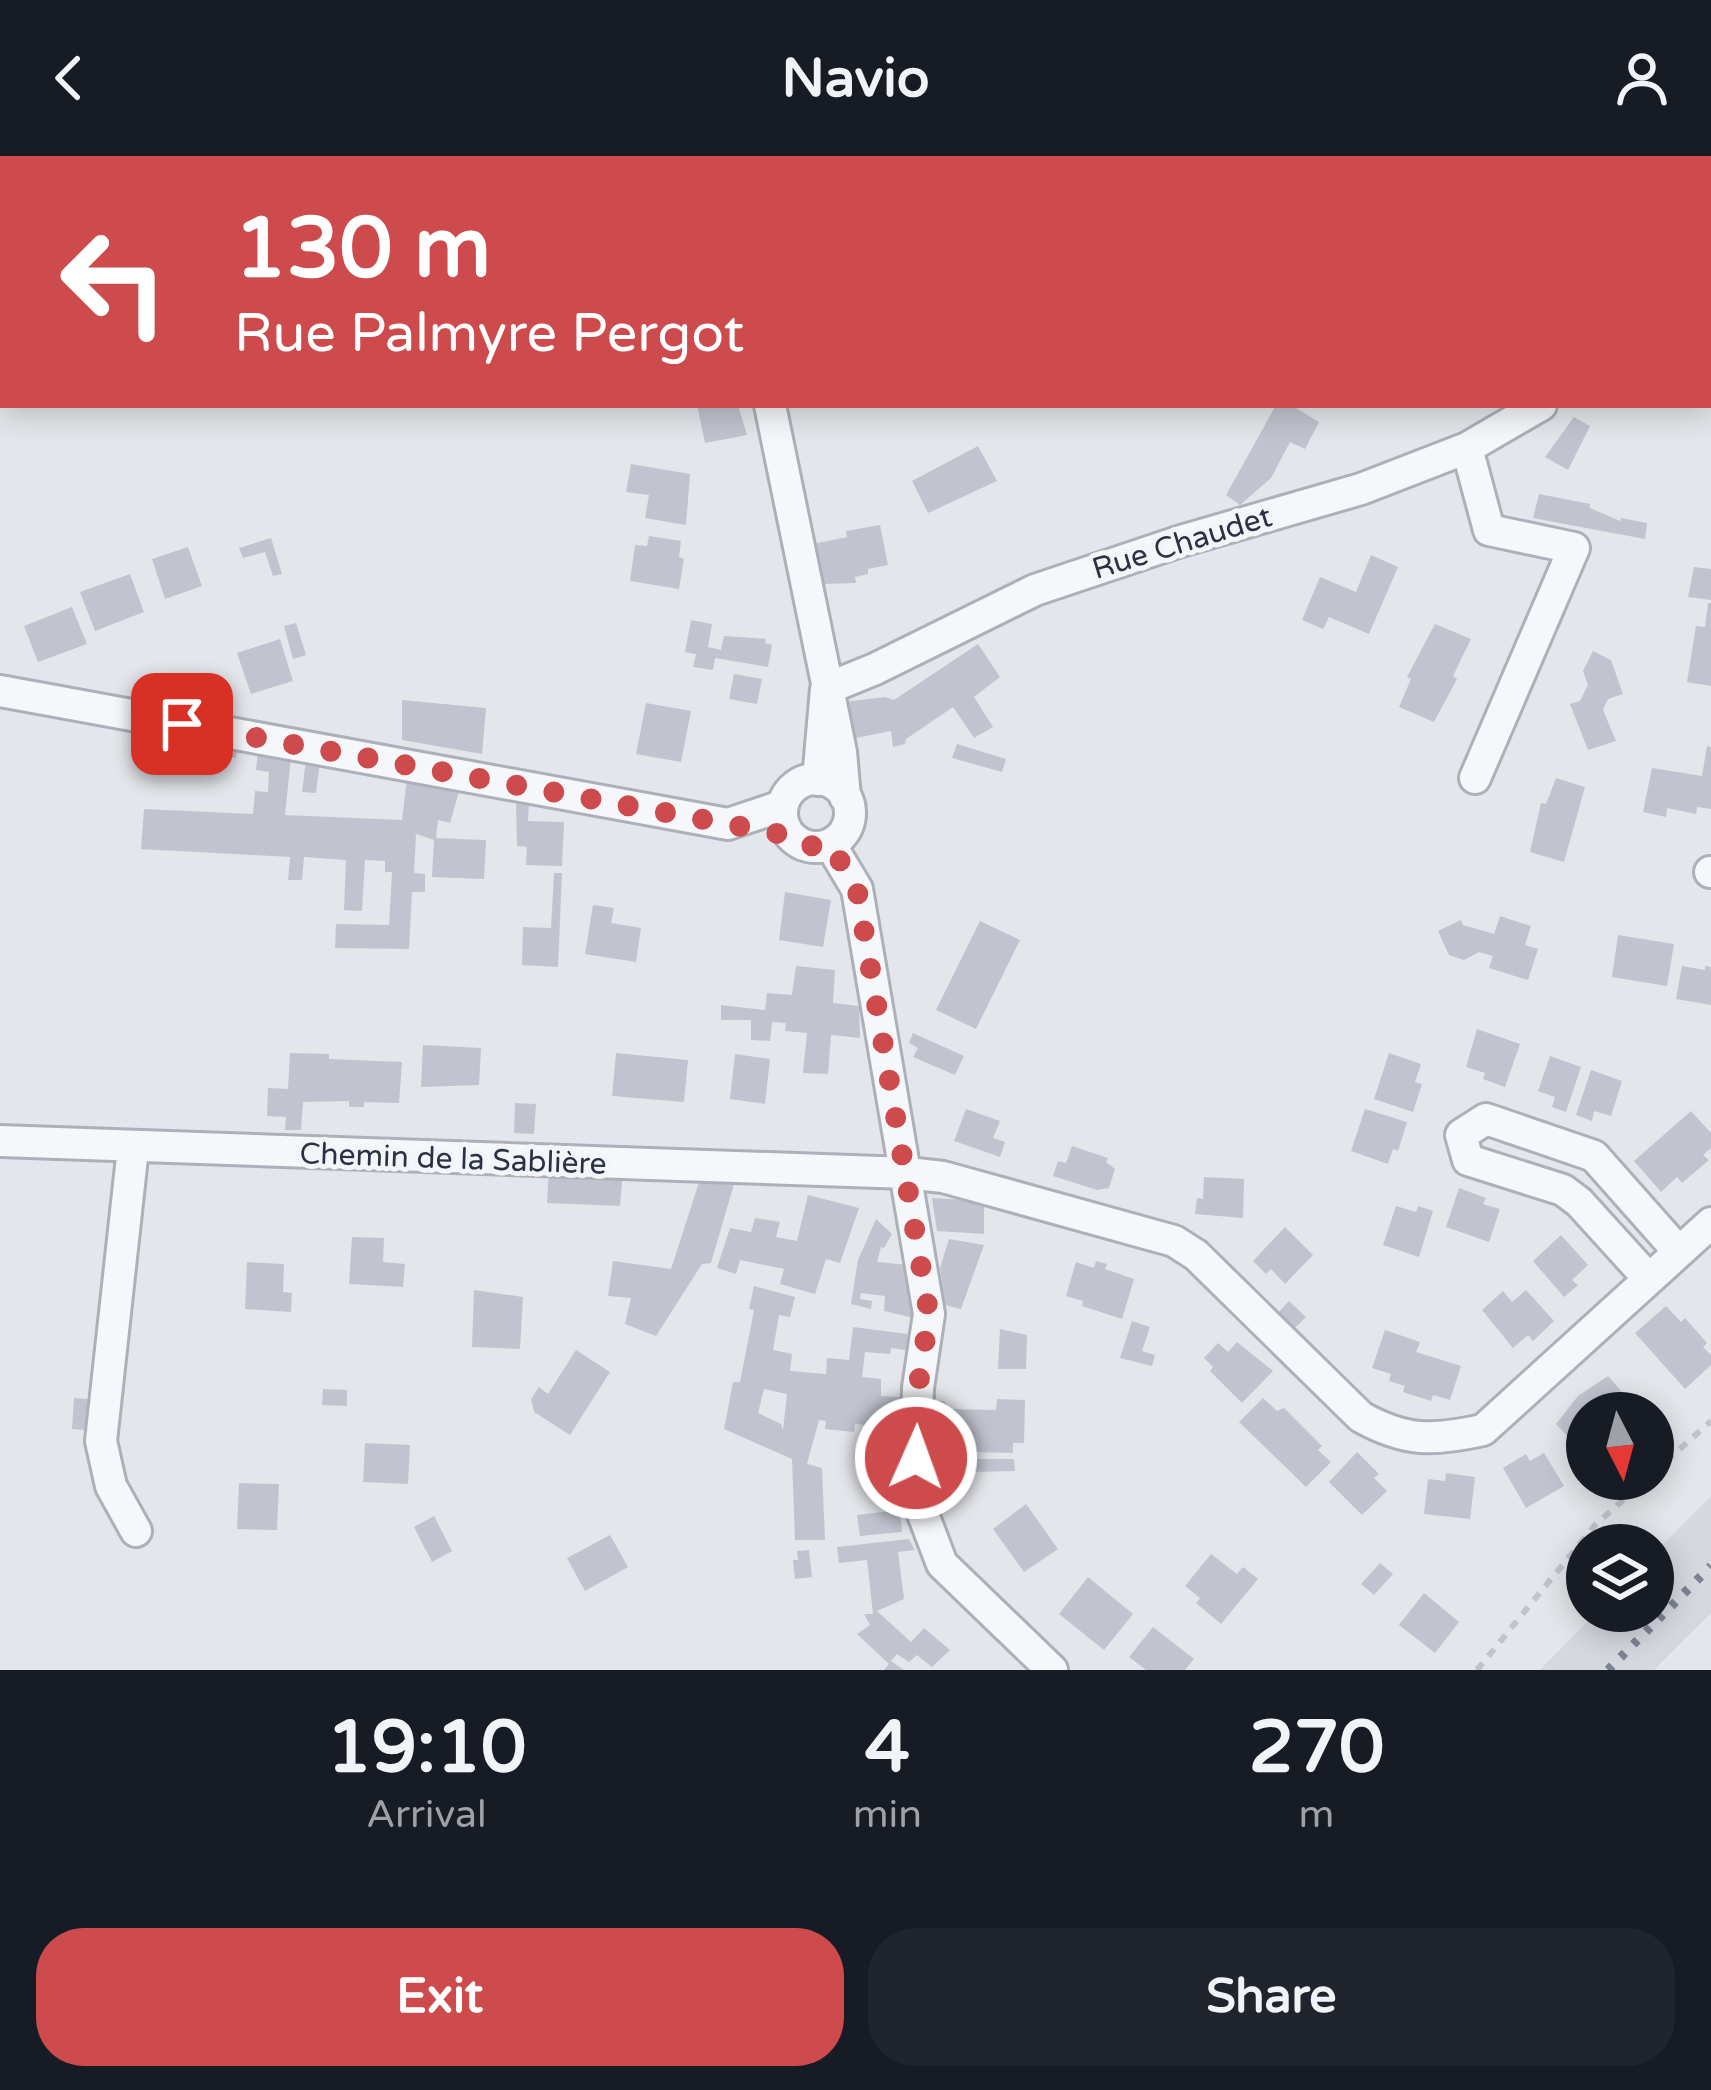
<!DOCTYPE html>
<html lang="en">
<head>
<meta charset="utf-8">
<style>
  :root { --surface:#171b24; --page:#20242c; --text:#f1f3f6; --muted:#9ea1a6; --accent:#ce4b4d }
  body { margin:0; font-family:"Varela Round",sans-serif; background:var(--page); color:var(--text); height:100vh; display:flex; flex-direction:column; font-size:45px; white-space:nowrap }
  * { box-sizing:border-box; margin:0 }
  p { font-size:39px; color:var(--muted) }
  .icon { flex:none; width:66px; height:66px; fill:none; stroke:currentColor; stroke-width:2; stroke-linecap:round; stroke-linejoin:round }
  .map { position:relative; height:1514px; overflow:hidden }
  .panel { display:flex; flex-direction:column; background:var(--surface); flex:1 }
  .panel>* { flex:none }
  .guide { position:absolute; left:0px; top:0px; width:1713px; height:252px; box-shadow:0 6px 30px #0003; background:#ce4b4d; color:#fff; overflow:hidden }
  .needle { width:78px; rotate:174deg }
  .fabs { position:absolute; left:1566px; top:1236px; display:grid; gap:24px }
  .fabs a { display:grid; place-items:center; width:108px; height:108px; border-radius:50%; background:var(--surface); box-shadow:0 6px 30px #0003; font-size:60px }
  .pin { position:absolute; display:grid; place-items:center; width:102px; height:102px; color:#fff; margin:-51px; border-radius:24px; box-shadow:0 6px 18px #0006 }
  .me { position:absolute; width:132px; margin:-66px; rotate:2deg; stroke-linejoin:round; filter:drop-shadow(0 0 9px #0008) }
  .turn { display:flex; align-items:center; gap:42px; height:252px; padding:0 36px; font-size:54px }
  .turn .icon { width:156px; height:156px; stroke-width:2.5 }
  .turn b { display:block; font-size:84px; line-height:102px }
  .eta { display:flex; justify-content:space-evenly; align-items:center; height:204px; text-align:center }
  .eta b { font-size:72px; font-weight:800; line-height:84px }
  .cta { display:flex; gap:24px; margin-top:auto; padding:24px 36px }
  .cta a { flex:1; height:138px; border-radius:48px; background:var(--accent); color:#fff; font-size:48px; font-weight:800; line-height:138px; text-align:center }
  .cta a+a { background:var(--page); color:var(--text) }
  header { display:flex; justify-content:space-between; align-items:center; height:156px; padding:0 36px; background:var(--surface); font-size:54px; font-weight:800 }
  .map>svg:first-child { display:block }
  .built { fill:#d6d8e0 }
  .building { fill:#c1c4ce; fill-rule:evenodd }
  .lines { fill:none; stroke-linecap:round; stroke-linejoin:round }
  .minor-casing { stroke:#acb0b9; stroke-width:36 }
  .path { stroke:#c1c4cb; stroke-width:6; stroke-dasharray:9 9; stroke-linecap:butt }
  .minor { stroke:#f6f7fa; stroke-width:30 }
  .rail { stroke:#7d8395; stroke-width:9; stroke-dasharray:6 12; stroke-linecap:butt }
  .route { stroke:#ce4b4d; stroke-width:21; stroke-dasharray:0 37.8 }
  .labels { text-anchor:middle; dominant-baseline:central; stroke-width:10; stroke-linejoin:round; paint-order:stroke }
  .street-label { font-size:30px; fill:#2b3144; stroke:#f3f5f8 }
</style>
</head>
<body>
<header><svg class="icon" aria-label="back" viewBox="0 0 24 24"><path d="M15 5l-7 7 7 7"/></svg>Navio<svg class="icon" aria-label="person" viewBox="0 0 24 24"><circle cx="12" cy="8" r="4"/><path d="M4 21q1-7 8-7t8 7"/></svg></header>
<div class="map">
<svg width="1711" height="1514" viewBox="0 0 1711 1514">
  <rect width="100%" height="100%" fill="#e4e6eb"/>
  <path class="built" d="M1711 1340V1457L1654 1514H1540L1598 1455H1653V1399Z"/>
  <path class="building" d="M697 249H738L747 279 705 287Z
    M1276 249H1291L1319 266 1305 293 1290 286 1271 322 1240 349 1226 339Z
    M1574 261 1590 270 1568 314 1545 301Z
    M978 290 997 325 928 357 912 325Z
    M631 308 690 318 686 369 645 362 649 339 626 336Z
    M1539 338 1590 348V352L1620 365 1621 362 1647 367 1645 383 1533 362Z
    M880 369 888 409 868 413V418L855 421 856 427 821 428 813 388 847 381 846 375Z
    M649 380 681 385 679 401 684 403 679 433 630 425 635 389 647 390Z
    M271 382 282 418 273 420 265 396 243 402 239 392Z
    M188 391 202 430 165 443 152 403Z
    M1371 399 1398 411 1369 478 1329 461 1323 473 1302 464 1320 421 1356 436Z
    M1694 411 1711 413V444L1688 441Z
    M130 418 144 456 95 475 80 436Z
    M1708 447H1711V530L1687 526 1696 470 1705 471Z
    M72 451 87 488 38 506 24 470Z
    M691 464 712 468 708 491 721 494 724 480 766 483 765 487 772 489 768 511 715 502 713 514 693 511 696 498 685 496Z
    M296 467 306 499 293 503 284 470Z
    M1435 468 1471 483 1453 520 1457 523 1434 566 1399 551 1411 523 1407 521Z
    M280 483 293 525 251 538 237 497Z
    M978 488 1000 521 974 541 993 571 974 582 953 551 906 583 905 588 893 591 891 575 851 583 844 546 885 541 894 544Z
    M1593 495 1611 504 1623 538 1608 543 1603 554 1616 585 1588 594 1570 548 1580 545 1588 529 1583 515Z
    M734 518 762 523 757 548 729 543Z
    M402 544 486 552 482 598 402 584Z
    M646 547 691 555 681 606 636 598Z
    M150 576 239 591 235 602 195 591 193 596 185 594 184 603 172 602 170 616 147 614Z
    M957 588 1006 603 1002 616 952 602Z
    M1707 590 1711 591V653L1697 651 1696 658 1667 652 1666 661 1643 656 1652 612 1702 620Z
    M258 595 291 601 285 659 402 664 407 622 460 632 450 667 438 664 436 682 486 684 484 723 432 721 434 684 416 678 414 717 425 718V736H412L409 793 335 792 336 768 389 769 392 716H385V705L365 704 362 755 344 754 346 704 304 701 302 724H288L290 701 141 693 144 653 253 658 255 635 268 636 269 616 256 614Z
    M306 604 320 606 316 637 302 636Z
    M1556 622 1585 631 1564 706 1530 696 1541 647 1546 648Z
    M516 644 529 647 528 665 564 666 562 710 526 709 527 691 517 690Z
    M554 717H562L558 811 522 809 523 771 551 772Z
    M785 736 831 744 823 791 779 784Z
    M593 749 614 752 611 767 641 772 636 806 585 798Z
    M1500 760 1531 770 1525 789 1538 793 1528 824 1489 812 1493 800 1479 796 1464 804 1449 799 1438 775 1461 764 1463 769 1494 778Z
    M980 765 1020 784 976 873 936 854Z
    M1618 779 1674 788 1667 830 1612 821Z
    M796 810 835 814 833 847 859 850 860 882 831 879 828 918 803 917 807 877 785 875 786 867 772 866 770 885 751 884V864H721V849L765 854 767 837 792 839Z
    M1682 810 1705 814V810L1711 811V849L1676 843Z
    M1477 873 1520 888 1505 931 1483 923 1485 917 1466 911Z
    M913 877 964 900 955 919 913 901 918 892 909 887Z
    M423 889 481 892 479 929 421 931Z
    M290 897 329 898V903L402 906 399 947 364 946V951H349V945L303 946 301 974H285L286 961 267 960 268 932 288 933Z
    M616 897 688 904 684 946 612 940Z
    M1389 897 1421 908 1415 926 1422 928 1413 956 1374 943Z
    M735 898 770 903 765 948 730 943Z
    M1550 900 1581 911 1566 956 1552 951 1555 941 1538 935Z
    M1591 914 1622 925 1611 960 1594 955 1592 965 1576 959Z
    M515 947 536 948 534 978 514 977Z
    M966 953 1000 965 993 982 1005 986 1000 1001 954 985Z
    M1365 953 1407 966 1398 995 1393 993 1388 1008 1351 995Z
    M1691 955 1711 977V992L1703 999 1709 1004 1682 1027 1677 1021 1661 1036 1634 1005Z
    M1072 990 1108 1002 1106 1006 1115 1013 1109 1032 1097 1034 1053 1020 1058 1005 1066 1007Z
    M549 1012 623 1014 620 1050 547 1047Z
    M702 1017 734 1028 711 1107 702 1108 656 1180 625 1168 631 1142 608 1140 613 1105 671 1113Z
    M1204 1021 1244 1023 1243 1062 1195 1058 1197 1042 1203 1043Z
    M1459 1032 1486 1042 1483 1048 1500 1053 1489 1086 1446 1071Z
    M808 1039 859 1052 840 1107 826 1103 815 1138 780 1128 784 1113 740 1104 736 1118 717 1112 730 1072 751 1076 755 1062 780 1066 776 1081 797 1085Z
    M932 1042 984 1045V1078L937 1075Z
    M1396 1050 1416 1056 1418 1050 1433 1055 1419 1101 1383 1089Z
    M876 1063 892 1078 884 1092 881 1091 877 1106 909 1109 914 1162 884 1155 885 1140 861 1137 860 1143 872 1145 871 1153 851 1148 858 1104Z
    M1285 1071 1313 1099 1285 1128 1271 1113 1266 1118 1253 1105Z
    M1561 1079 1588 1109 1572 1124 1578 1129 1564 1141 1533 1105Z
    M352 1081 384 1082 383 1106 405 1108 403 1131 349 1128Z
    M949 1083 984 1089 961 1153 945 1149 940 1112Z
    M1096 1105 1107 1108 1105 1113 1134 1123 1122 1163 1082 1150 1083 1145 1066 1140 1076 1106 1094 1112Z
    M247 1106 284 1108 283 1136 292 1137 291 1156 245 1153Z
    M754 1130 795 1141 790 1161 779 1159 773 1194 792 1198 790 1215 826 1218 827 1202 849 1204 853 1171 908 1178 906 1194 891 1192 890 1198 865 1196 862 1221 881 1223V1240L900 1241 896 1272 855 1268 854 1276 825 1273 826 1265 819 1264 807 1308 822 1312 825 1384H795L792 1303 724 1273 733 1226H740L754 1154 749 1153ZM764 1233 787 1238 783 1274 781 1268 758 1257Z
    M474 1134 523 1141 520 1193 472 1191Z
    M1526 1134 1554 1165 1533 1185 1528 1179 1513 1192 1482 1154 1503 1135 1512 1146Z
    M1289 1145 1306 1161 1293 1174 1277 1158Z
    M1666 1150 1681 1166 1685 1162 1707 1187 1703 1191 1711 1199V1209L1685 1233 1635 1177Z
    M1132 1165 1150 1171 1142 1195 1155 1199 1152 1210 1120 1202Z
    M1000 1173 1027 1179 1026 1213H998Z
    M1385 1174 1420 1186 1416 1196 1461 1210 1450 1244 1433 1239 1431 1245 1403 1236 1405 1230 1389 1225 1391 1218 1372 1212Z
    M1237 1186 1273 1215 1242 1247 1210 1215 1213 1211 1204 1202 1218 1187 1228 1196Z
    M576 1194 610 1216 570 1279 534 1256 531 1243 539 1231 548 1238Z
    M1608 1220 1636 1252 1631 1257H1587L1585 1299 1556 1268 1578 1240Z
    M323 1233 347 1234V1250L322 1249Z
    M74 1242 88 1243 86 1274 72 1273Z
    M1263 1242 1277 1255 1284 1252 1322 1290 1318 1294 1331 1306 1306 1331 1239 1266Z
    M997 1243 1025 1244 1024 1287H1013V1297L968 1296 967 1286 932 1285 933 1250 937 1245H944L949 1253 996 1254Z
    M365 1287 410 1289 408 1328 363 1326Z
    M1357 1296 1379 1318 1374 1322 1387 1335 1362 1359 1329 1326Z
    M1544 1297 1564 1330 1526 1352 1503 1312 1526 1298 1530 1305Z
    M969 1303H1014L1015 1315 971 1316Z
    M1446 1317 1475 1321 1470 1363 1424 1358 1428 1323 1445 1325Z
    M239 1327 279 1328 277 1374 237 1373Z
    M1026 1348 1058 1393 1024 1416 993 1373Z
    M900 1354 902 1376 860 1380 857 1359Z
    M434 1360 452 1395 432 1406 414 1371Z
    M610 1379 628 1411 585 1435 567 1402Z
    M909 1383 915 1394 898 1396 904 1443 877 1455 911 1486 924 1472 950 1494 932 1511 917 1499 909 1506 897 1498 891 1505 904 1514H884L889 1508 857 1478 870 1469 864 1458H873L867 1404 839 1407 837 1391Z
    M809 1394 812 1421 795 1423 793 1404H798L797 1395Z
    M1211 1398 1237 1418 1243 1411 1258 1423 1221 1468 1196 1447 1200 1442 1185 1430Z
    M1380 1407 1393 1418 1374 1439 1361 1428Z
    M1088 1421 1133 1458 1104 1494 1059 1458Z
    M1424 1437 1459 1466 1435 1497 1399 1469Z
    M1153 1471 1194 1503 1185 1514H1146L1129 1501Z"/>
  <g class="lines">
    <g class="minor-casing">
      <path id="minor" d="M721 0 722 3
        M1571 0 1576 3
        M1710 108 1711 109
        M770 249 841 596 845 641
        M1467 292 1489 374 1574 392 1475 622
        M0 535 728 668 782 650
        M782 657a34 34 0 1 1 68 0a34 34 0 1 1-68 0Z
        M818 624 826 533 875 513 1035 434 1181 385 1361 333 1467 292 1541 249
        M830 688 857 733 929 1158 918 1232 915 1337 942 1408 1052 1514
        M1710 716H1711
        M0 985 907 1017 943 1021 1174 1085 1196 1099 1361 1261C1406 1286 1433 1285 1483 1274L1711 1067
        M133 992 101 1285 111 1330 136 1375
        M1649 1123 1579 1046 1563 1034 1468 1004 1461 979 1486 963 1594 1000 1679 1096"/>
    </g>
    <path class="path" d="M1653 1317 1711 1265
      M1477 1514 1595 1369 1647 1323"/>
    <use href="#minor" class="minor"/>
    <path class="rail" d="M1608 1514 1711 1410"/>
  </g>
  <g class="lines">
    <path class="route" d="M182 568 728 668 790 680 809 690 830 688 857 733 929 1158 918 1232 916 1302"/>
  </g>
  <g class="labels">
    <g class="street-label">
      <text transform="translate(1182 387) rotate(-17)">Rue Chaudet</text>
      <text transform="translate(453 1003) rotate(2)">Chemin de la Sablière</text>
    </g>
  </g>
</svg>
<div class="fabs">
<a><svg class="needle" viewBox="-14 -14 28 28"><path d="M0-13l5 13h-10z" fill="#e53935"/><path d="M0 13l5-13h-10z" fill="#9ea1a6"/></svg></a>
<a><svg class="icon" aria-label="layers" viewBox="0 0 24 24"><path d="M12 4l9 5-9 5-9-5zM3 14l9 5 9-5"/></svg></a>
</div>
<div class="pin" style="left:182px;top:568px;background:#d93025"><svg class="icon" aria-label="arrive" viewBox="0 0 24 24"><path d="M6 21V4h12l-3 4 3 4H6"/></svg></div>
<svg class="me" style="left:916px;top:1302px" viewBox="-20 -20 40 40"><circle r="17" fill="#ce4b4d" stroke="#fff" stroke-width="3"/><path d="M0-11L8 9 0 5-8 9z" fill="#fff"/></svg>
<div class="guide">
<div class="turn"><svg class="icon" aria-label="left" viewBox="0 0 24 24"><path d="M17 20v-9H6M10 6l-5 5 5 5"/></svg><div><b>130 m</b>Rue Palmyre Pergot</div></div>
</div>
</div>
<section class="panel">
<div class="eta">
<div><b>19:10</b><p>Arrival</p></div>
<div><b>4</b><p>min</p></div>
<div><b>270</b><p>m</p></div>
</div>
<div class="cta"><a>Exit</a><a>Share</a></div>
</section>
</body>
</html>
